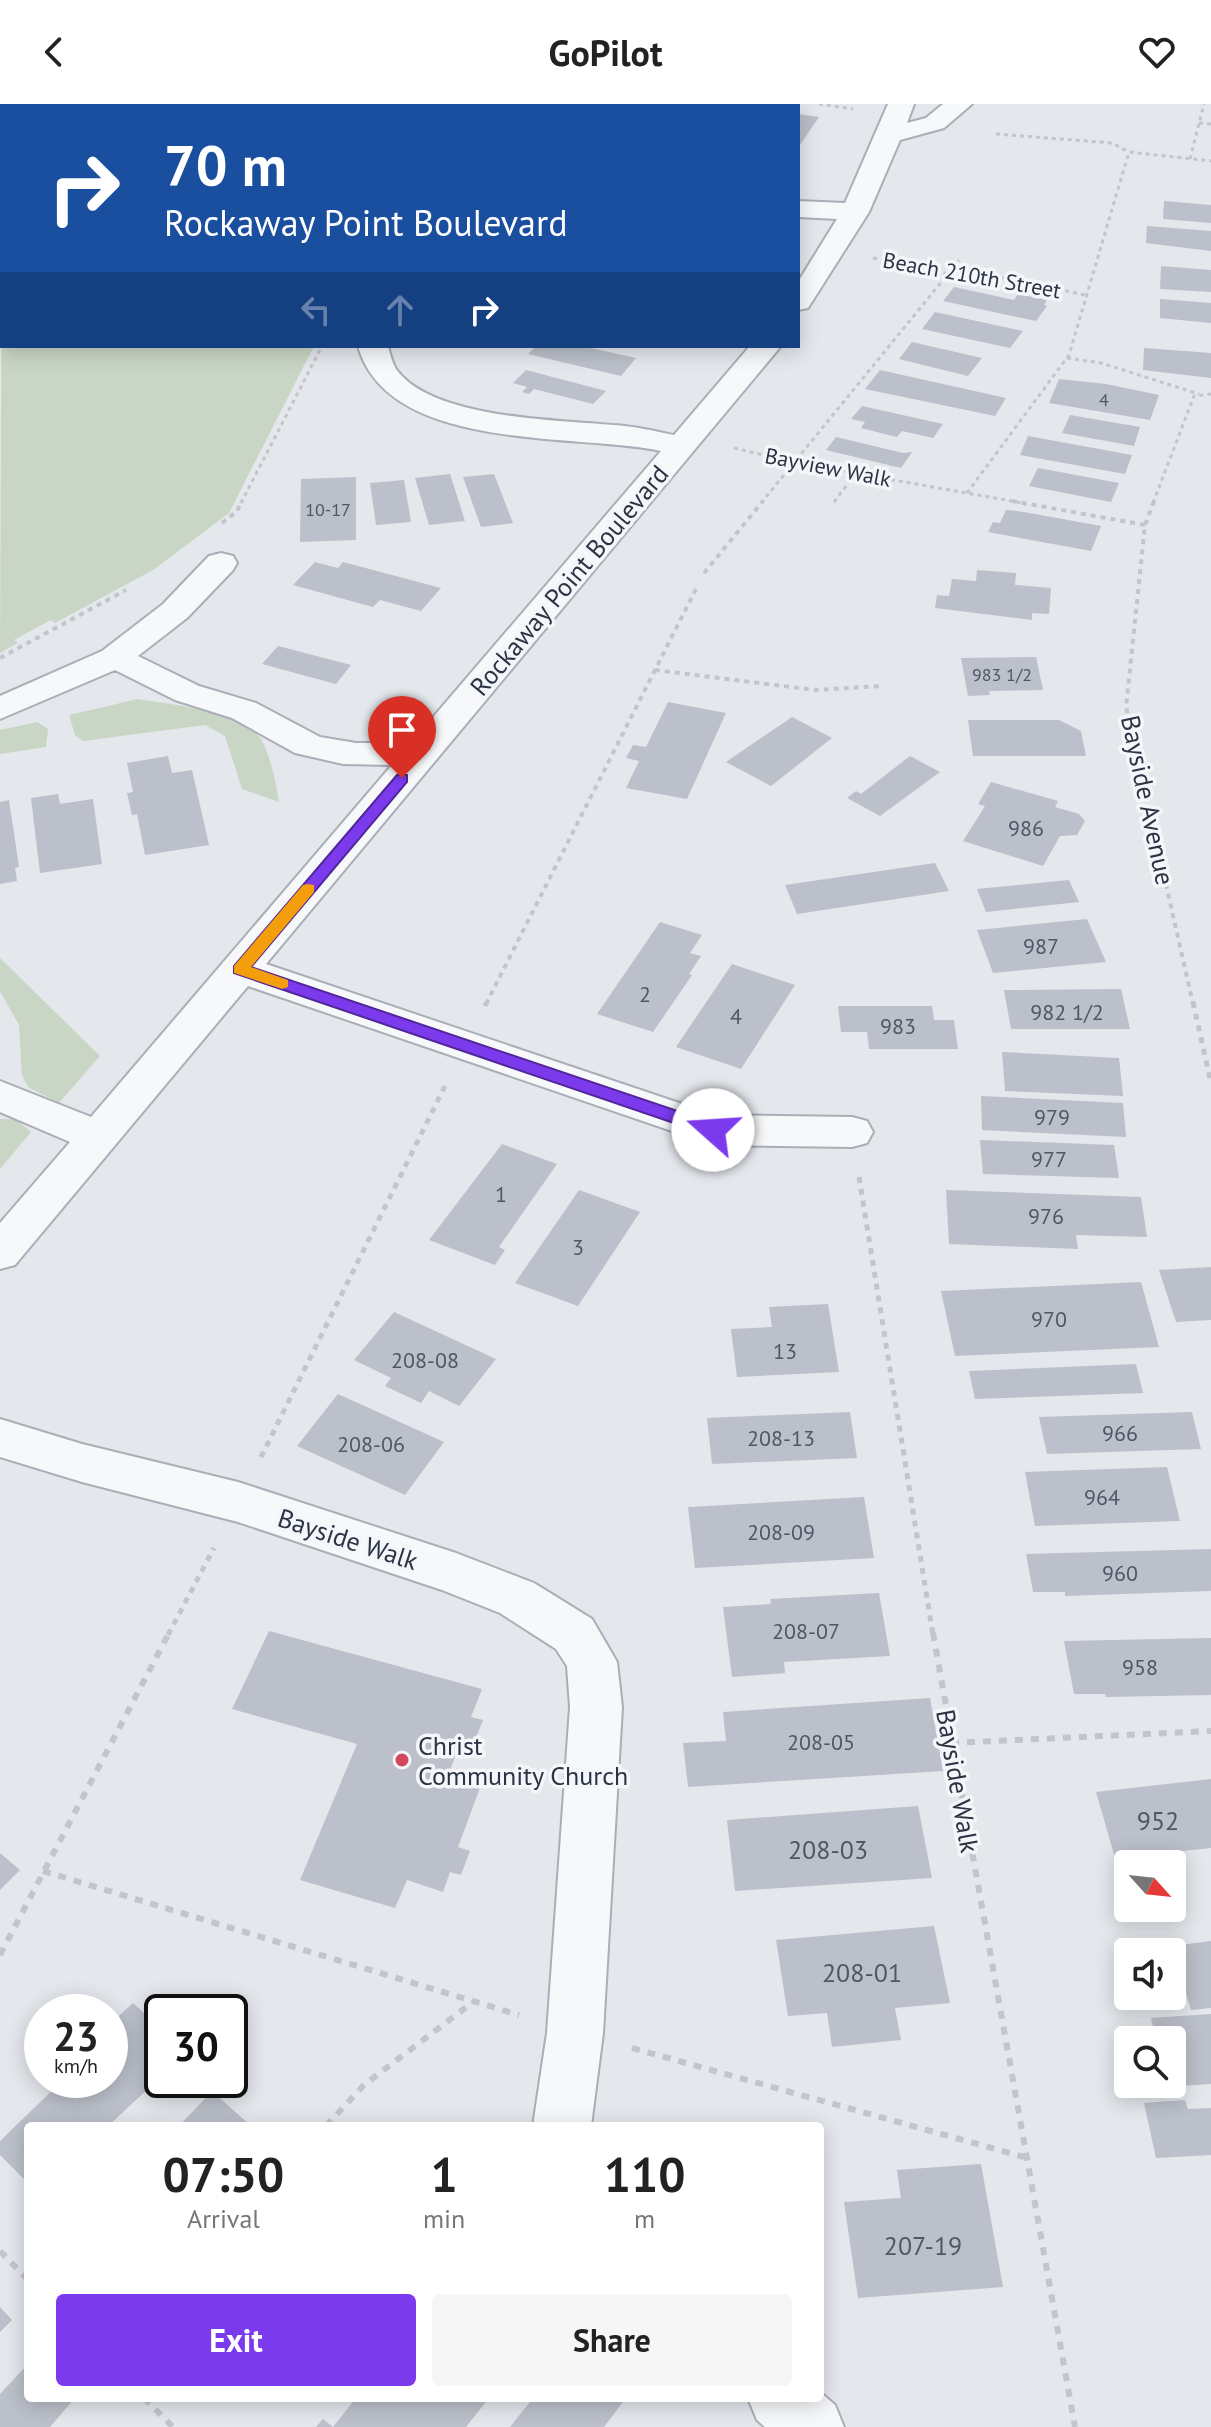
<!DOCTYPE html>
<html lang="en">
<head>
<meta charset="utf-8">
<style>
  :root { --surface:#fff; --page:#f6f6f6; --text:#222; --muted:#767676; --accent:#7c3aed }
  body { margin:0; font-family:"PT Sans",sans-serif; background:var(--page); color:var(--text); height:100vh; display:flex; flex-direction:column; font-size:30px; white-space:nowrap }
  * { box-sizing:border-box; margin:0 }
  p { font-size:26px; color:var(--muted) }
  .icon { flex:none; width:44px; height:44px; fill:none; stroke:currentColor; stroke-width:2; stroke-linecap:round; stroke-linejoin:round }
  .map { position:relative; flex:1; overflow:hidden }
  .drawer { position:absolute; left:24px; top:2018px; width:800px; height:280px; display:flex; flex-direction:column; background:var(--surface); border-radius:8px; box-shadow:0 4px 20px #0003 }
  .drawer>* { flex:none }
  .top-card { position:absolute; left:0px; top:0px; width:800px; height:244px; box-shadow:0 4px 20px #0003; background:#1a4fa0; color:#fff; overflow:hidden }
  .needle { width:52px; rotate:117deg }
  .tools { position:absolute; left:1114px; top:1746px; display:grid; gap:16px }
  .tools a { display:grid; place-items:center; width:72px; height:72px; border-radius:8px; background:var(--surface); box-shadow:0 4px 20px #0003; font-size:40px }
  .speed { position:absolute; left:24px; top:1890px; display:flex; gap:16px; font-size:40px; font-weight:700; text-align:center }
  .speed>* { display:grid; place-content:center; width:104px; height:104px; border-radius:50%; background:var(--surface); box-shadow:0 4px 20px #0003; line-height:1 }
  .speed small { font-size:20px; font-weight:400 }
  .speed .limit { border:4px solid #111; border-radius:12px; background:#fff; color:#111 }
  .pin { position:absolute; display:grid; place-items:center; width:68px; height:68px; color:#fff; margin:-82px -34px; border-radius:50% 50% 50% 0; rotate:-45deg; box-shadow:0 0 8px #0007 }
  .pin .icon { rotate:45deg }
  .me { position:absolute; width:88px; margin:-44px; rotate:289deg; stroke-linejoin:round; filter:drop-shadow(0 0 6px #0008) }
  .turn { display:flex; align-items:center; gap:28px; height:168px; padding:0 32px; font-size:36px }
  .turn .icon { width:104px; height:104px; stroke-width:2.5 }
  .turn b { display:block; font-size:56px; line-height:68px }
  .lanes { display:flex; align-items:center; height:76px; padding:0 32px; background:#0003; justify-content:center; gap:40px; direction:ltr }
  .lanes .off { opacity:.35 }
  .eta { display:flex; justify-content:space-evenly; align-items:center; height:136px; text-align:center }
  .eta b { font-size:48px; font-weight:800; line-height:56px }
  .cta { display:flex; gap:16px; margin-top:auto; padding:16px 32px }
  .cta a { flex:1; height:92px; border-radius:8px; background:var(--accent); color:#fff; font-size:32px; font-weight:800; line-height:92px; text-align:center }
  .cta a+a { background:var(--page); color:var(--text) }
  header { display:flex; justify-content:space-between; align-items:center; height:104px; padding:0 32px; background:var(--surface); font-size:36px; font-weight:800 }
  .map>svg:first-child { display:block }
  .green { fill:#c9d6c5 }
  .building { fill:#bbc0ca }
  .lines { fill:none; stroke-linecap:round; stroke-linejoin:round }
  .minor-casing { stroke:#a9aeb7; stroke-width:4 }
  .path-far3 { stroke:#c2c5cb; stroke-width:3; stroke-dasharray:4 4; stroke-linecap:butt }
  .path-far2 { stroke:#c2c5cb; stroke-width:4; stroke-dasharray:5 5; stroke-linecap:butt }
  .path-far1 { stroke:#c2c5cb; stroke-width:5; stroke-dasharray:6 6; stroke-linecap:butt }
  .path { stroke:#c2c5cb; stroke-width:6; stroke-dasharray:8 8; stroke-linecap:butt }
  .minor { fill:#f7f8fa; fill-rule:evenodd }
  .route { fill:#7c3aed; stroke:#51269a; stroke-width:2 }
  .slow { fill:#f59e0b }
  .poi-dot { fill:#d1495b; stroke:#f4f6f9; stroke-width:3 }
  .labels { text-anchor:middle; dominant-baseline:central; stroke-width:7; stroke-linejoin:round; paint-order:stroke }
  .far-number-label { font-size:18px; fill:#4f5766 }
  .far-street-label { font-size:22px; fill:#2b3445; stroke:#f4f6f9 }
  .number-label { font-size:22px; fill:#4f5766 }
  .street-label { font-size:26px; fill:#2b3445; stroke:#f4f6f9 }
  .poi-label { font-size:26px; fill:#2b3445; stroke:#f4f6f9; text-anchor:start }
  .near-number-label { font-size:26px; fill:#4f5766 }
</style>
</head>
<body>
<header><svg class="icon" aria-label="back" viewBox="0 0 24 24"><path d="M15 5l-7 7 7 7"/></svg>GoPilot<svg class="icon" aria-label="heart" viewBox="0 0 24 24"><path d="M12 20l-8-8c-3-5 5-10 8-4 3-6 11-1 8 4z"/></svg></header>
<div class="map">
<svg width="1211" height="2323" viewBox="0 0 1211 2323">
  <rect width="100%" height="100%" fill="#e4e7ec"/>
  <path class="green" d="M2 111V242H314L229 409 153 466 55 519 51 516 14 536 18 539 0 549Z
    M138 595C168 600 247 608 262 637 271 655 276 678 279 698L242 685 225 632 205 621 83 637 75 631 69 611Z
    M37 618 48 625 46 643 0 650V626Z
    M0 854 100 952 59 999 28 983 22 971 19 921 0 887Z
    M0 1015H15L31 1028 0 1065Z"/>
  <path class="building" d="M798 10 819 13 798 44Z
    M1164 97 1211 101V119L1163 115Z
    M1147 122 1211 127V147L1146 139Z
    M1161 162 1211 166V188L1160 185Z
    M954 183 1014 196 1018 190 1047 196 1044 201 1047 202 1036 217 943 197Z
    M1160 195 1211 199V219L1160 214Z
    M935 208 1023 227 1010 244 922 225Z
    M912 238 982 254 968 272 899 255Z
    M536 242H582L636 254 621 272 528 250Z
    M1144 244 1211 249V274L1143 266Z
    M526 266 606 287 593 300 534 285 529 290 522 288 527 283 513 279Z
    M880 266 1006 294 995 312 865 285Z
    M1059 275 1106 280 1159 291 1150 316 1049 299Z
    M862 302 943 320 933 334 902 327 897 333 861 324 865 318 851 315Z
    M1070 311 1140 323 1134 342 1062 329Z
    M1028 332 1132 351 1125 370 1020 351Z
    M836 333 903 349 912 348 901 364 826 346Z
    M1038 364 1119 379 1111 398 1029 382Z
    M450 370 465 417 429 421 415 374Z
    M494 370 513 419 481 423 463 373Z
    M356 373V436L300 438 301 375Z
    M404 376 411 418 376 421 370 379Z
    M1006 406 1024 408 1101 422 1091 447 988 428 993 418 1000 419Z
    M315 458 338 464 343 458 441 484 421 507 380 496 373 503 293 481Z
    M977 466 1016 469 1015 481 1051 484 1049 510 1032 509V516L935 504 937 491 949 492 952 475 976 477Z
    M278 542 351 561 336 580 262 560Z
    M1036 553 1043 586 989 587 990 591 968 592 961 554Z
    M668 598 726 609 687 695 626 684 639 657 626 654 633 641 646 643Z
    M792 613 832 634 771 682 726 658Z
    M968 616H1059L1081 627 1086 652H973Z
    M168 652 172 669 192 666 209 741 145 751 137 710 132 711 127 689 133 688 127 659Z
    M910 652 940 668 880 712 847 694 856 687 861 690Z
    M991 678 1058 697 1055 703 1079 710 1085 717 1077 731 1060 732 1043 762 963 737 985 702 978 700Z
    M58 690 60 700 93 695 102 760 40 769 31 694Z
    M9 696 19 763 15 764 17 777 0 780V698Z
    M935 759 949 787 797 810 785 781Z
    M1069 776 1079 798 986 808 977 785Z
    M1087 815 1106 858 993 869 977 826Z
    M660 818 702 831 690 849 701 852 689 870 692 871 653 928 597 910Z
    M732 860 795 881 741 965 676 943Z
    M1121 885 1130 925H1011L1004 886Z
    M838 902H932L934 916H954L958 945H869L867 928H841Z
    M1002 948 1119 954 1123 992 1005 987Z
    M981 992 1123 999 1126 1033 982 1026Z
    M980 1036 1114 1041 1119 1074 983 1070Z
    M502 1040 557 1060 499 1143 505 1146 495 1161 429 1136Z
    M579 1086 640 1108 578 1202 515 1179Z
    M946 1086 1141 1093 1147 1133 1076 1131 1078 1145 949 1140Z
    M1211 1163V1216L1176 1218 1159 1166Z
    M1141 1178 1159 1243 955 1252 941 1187Z
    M828 1200 839 1268 737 1273 731 1225 772 1223 769 1203Z
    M394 1208 496 1255 459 1302 429 1287 421 1299 385 1282 391 1274 354 1256Z
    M1136 1260 1143 1289 975 1295 969 1267Z
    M338 1290 444 1338 405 1391 297 1342Z
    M850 1308 857 1354 712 1360 707 1314Z
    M1192 1308 1201 1345 1047 1350 1039 1313Z
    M1167 1363 1180 1417 1035 1422 1025 1368Z
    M864 1393 874 1454 695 1464 688 1403Z
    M1211 1445V1487L1065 1492V1488H1033L1026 1450Z
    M879 1489 890 1552 784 1558 785 1569 732 1573 723 1503 771 1500 770 1495Z
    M269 1527 482 1585 471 1613 483 1616 473 1641 461 1638 448 1671 481 1681 458 1743 470 1747 461 1771 450 1768 443 1788 407 1776 395 1804 300 1776 357 1640 232 1605Z
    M1211 1534V1591L1106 1593 1105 1590H1074L1064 1537Z
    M930 1594 943 1667 688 1683 683 1639 726 1637 723 1608Z
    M1211 1675V1744L1115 1754 1096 1688Z
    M918 1702 932 1774 735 1787 727 1716Z
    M0 1749 20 1766 0 1786Z
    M934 1822 950 1899 895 1904 901 1936 832 1943 827 1909 788 1912 776 1836Z
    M1211 1837V1904L1191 1906 1172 1842Z
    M133 1899 162 1926V1972L108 2022H28V2079L0 2051V2037L63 1976H110V1920Z
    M1211 1910V1980L1180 1982 1172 1951V1936H1156L1151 1914Z
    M212 1987 251 2022H179Z
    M1185 1996 1188 2005 1211 2004V2051L1156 2054 1144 1999Z
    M981 2060 1003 2183 858 2194 844 2098 901 2094 897 2066Z
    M0 2203 12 2216 0 2228Z
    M28 2260V2294H75L50 2323H0V2290Z
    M356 2294H489L466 2323H316L323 2315 333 2323Z
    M533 2294H626L604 2323H510Z"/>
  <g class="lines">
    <g class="minor-casing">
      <path id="minor" d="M888 0H914L907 19 926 14 943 0H972L944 24 900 36 869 108 808 204 798 206V178L837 115 798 113V97L845 99Z
        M0 43H2V59H0Z
        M358 242H388C390 250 392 258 396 265 431 315 559 316 613 321 634 322 654 327 674 331L750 242H781L266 860 715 1011 852 1013 867 1017 873 1028 867 1039 852 1043 713 1041 248 882 15 1161 0 1165V1119L70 1038 0 1008V977L91 1013 392 661 343 660 295 649 232 614 175 596 115 566 0 615V592L102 547 163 500 209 452 221 449 233 452 237 459 233 466 187 514 138 552 199 582 256 599 320 633 356 639H411L661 347C576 329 388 349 358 242Z
        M0 1315 82 1340 238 1378 456 1449 534 1479 592 1515 617 1558 622 1603 603 1929 591 2022H533L547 1929 570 1603 567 1562 556 1545 500 1509 442 1486 238 1418 82 1378 0 1353Z
        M820 2288 835 2301 844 2323H765L757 2316 748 2294H820Z"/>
    </g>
    <path class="path-far3" d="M415 0 427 2
      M819 0 853 5
      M1199 19 1211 20
      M996 30 1112 39 1129 48
      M1190 55 1204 0
      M873 154 948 170 953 163 1085 191
      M953 163 959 156
      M1067 254 1101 259 1199 290
      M734 344 792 358 1023 399
      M967 389 1069 251 1129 48 1211 57
      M834 398 856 369
      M241 399 322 242
      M761 399 948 170
      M1153 399 1194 292 1211 290"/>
    <path class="path-far2" d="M1012 397 1145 421
      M1154 397 1145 421 1126 603 1193 900
      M222 419 237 407 242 397
      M704 469 763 397
      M0 554 126 486
      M655 566 815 586 881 582
      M486 900 696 485"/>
    <path class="path-far1" d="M1193 898 1211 979
      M485 902 487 898
      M859 1073 933 1531
      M261 1353 445 982
      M168 1531 214 1444"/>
    <path class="path" d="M933 1529 1075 2323
      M951 1639 1211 1627
      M43 1767 519 1911
      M0 1851 169 1529
      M632 1944 1024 2053
      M326 2022 364 1981 473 1898
      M0 2147 28 2176
      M144 2294 173 2323"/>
    <use href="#minor" class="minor"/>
  </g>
  <path class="route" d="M402 670 407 671V678L251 863 719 1021 721 1026 719 1030H706L234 869V862L397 671Z"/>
  <path class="slow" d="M308 780 314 781V788L251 863 288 876V883L282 885 234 869V862L303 781Z"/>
  <circle class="poi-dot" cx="402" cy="1656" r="8"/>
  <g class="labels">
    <g class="far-number-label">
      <text x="1104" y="295">4</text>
      <text x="328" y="405">10-17</text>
      <text x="1002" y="570">983 1/2</text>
    </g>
    <g class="far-street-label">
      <text transform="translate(972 171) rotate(10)">Beach 210th Street</text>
      <text transform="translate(828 363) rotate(11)">Bayview Walk</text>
    </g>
    <g class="number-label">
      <text x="1026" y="724">986</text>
      <text x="1041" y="842">987</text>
      <text x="645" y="890">2</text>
      <text x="1067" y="908">982 1/2</text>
      <text x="736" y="912">4</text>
      <text x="898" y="922">983</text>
      <text x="1052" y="1013">979</text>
      <text x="1049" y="1055">977</text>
      <text x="501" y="1090">1</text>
      <text x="1046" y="1112">976</text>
      <text x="578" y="1143">3</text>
      <text x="1049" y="1215">970</text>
      <text x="785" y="1247">13</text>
      <text x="425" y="1256">208-08</text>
      <text x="1120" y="1329">966</text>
      <text x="781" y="1334">208-13</text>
      <text x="371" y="1340">208-06</text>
      <text x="1102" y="1393">964</text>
      <text x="781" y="1428">208-09</text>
      <text x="1120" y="1469">960</text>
      <text x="806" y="1527">208-07</text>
      <text x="1140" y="1563">958</text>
      <text x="821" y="1638">208-05</text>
    </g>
    <g class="street-label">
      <text transform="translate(569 476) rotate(-50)">Rockaway Point Boulevard</text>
      <text transform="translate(1148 696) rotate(78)">Bayside Avenue</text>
      <text transform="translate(348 1435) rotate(18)">Bayside Walk</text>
      <text transform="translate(958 1677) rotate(80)">Bayside Walk</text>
    </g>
    <g class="poi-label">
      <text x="418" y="1641">Christ<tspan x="418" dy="30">Community Church</tspan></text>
    </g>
    <g class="near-number-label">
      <text x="1158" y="1716">952</text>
      <text x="828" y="1745">208-03</text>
      <text x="862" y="1868">208-01</text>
      <text x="923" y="2141">207-19</text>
    </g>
  </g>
</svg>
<div class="tools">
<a><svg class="needle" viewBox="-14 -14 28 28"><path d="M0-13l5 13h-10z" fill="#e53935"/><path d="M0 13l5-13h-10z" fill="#767676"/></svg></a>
<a><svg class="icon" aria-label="sound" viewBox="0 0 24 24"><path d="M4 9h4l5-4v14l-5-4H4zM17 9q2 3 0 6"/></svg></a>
<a><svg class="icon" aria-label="search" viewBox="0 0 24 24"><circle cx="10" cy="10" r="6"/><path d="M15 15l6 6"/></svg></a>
</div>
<div class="speed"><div>23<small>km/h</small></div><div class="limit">30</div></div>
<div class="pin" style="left:402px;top:674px;background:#d93025"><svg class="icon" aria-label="arrive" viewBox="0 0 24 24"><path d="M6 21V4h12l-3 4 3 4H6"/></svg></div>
<svg class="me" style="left:713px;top:1026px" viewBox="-20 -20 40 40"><circle r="19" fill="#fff"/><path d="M0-13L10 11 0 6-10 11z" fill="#7c3aed"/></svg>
<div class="top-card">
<div class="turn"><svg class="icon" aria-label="right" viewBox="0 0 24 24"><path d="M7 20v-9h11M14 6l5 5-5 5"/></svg><div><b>70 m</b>Rockaway Point Boulevard</div></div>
<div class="lanes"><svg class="icon off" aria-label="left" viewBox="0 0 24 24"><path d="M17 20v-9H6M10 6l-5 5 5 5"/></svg><svg class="icon off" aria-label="ahead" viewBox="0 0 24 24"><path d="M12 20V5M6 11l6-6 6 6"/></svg><svg class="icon" aria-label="right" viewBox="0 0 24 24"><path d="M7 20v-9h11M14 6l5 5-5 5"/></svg></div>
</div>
<section class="drawer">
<div class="eta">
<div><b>07:50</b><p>Arrival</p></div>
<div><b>1</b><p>min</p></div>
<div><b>110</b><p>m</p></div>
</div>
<div class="cta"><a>Exit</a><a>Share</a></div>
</section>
</div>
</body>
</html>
